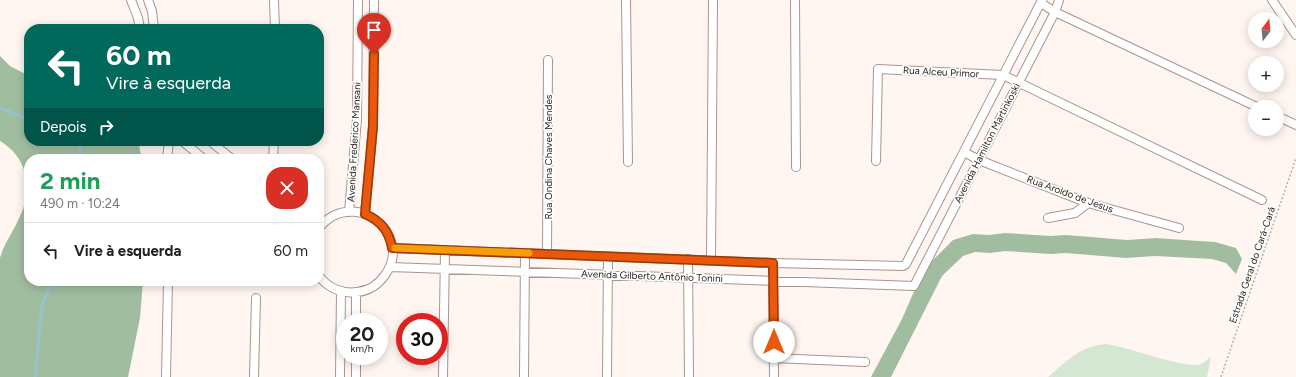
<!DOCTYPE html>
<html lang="pt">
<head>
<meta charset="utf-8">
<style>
  :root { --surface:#fff; --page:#f6f6f6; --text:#202124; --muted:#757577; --line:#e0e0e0 }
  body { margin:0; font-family:Figtree,sans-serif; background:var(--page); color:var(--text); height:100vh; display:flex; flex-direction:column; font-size:15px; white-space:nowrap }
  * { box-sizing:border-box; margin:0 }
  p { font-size:13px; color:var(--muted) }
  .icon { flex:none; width:22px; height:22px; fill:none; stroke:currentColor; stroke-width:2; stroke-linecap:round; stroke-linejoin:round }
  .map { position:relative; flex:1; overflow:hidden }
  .sheet { position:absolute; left:24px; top:154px; width:300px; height:132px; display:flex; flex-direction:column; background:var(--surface); border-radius:16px; box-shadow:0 2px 10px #0003 }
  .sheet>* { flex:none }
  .guide { position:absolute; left:24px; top:24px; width:300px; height:122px; border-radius:16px; box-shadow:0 2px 10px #0003; background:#00695c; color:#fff; overflow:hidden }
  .needle { width:26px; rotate:16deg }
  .buttons { position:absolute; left:1248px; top:12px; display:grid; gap:8px }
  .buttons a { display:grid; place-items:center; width:36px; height:36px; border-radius:50%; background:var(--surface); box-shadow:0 2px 10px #0003; font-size:20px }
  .speed { position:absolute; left:336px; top:313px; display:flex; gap:8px; font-size:20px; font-weight:700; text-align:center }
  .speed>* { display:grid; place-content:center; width:52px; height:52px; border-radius:50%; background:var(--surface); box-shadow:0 2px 10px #0003; line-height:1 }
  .speed small { font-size:10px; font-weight:400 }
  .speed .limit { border:6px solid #d22; background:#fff; color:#111 }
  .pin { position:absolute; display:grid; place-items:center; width:34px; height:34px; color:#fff; margin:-41px -17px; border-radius:50% 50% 50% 0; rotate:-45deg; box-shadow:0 0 4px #0007 }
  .pin .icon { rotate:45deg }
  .me { position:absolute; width:44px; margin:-22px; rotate:0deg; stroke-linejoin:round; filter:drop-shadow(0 0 3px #0008) }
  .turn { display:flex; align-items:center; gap:14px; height:84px; padding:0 16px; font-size:18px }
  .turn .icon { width:52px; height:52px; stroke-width:2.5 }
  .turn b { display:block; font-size:28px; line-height:34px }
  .then { display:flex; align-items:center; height:38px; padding:0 16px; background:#0003; gap:8px; font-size:15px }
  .round { display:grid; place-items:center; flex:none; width:42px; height:42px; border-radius:16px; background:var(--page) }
  .summary { display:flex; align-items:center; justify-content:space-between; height:68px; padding:0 16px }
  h1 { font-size:24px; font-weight:700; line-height:30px; color:#1e9e55 }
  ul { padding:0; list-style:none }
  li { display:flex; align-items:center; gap:12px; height:56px; padding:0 16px; border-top:1px solid var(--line) }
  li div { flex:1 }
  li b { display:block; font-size:15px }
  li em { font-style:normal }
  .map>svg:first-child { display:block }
  .green { fill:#d4e7d3 }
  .forest { fill:#a1bda0 }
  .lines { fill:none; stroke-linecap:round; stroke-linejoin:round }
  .stream { stroke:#96c4cd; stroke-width:3 }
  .minor-casing { stroke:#a9968a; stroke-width:10 }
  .path { stroke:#b9b0ab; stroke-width:1.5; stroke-dasharray:2 2; stroke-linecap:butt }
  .minor { stroke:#fff; stroke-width:8 }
  .route-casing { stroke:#983908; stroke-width:10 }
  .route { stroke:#ea580c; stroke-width:7 }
  .slow { stroke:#f59e0b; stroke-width:7 }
  .labels { text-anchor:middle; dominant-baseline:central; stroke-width:3.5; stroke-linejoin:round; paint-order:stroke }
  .street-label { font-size:10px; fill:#251e19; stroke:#fff }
</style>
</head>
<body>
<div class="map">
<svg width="1296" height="377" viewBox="0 0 1296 377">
  <rect width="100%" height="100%" fill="#fff6f1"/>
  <path class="green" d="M1106 344C1126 346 1187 370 1201 364 1204 363 1208 359 1211 357L1207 377H1048C1067 361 1080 346 1106 344Z"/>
  <path class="forest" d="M0 56 10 66 29 76V141H138L142 159H29V281H143L140 318 128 377H0V258C4 243 14 231 20 216 34 188 27 157 0 141Z
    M1005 233 1051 236 1066 235 1127 240 1156 238 1184 240 1215 242 1236 248 1242 259 1236 274 1226 263 1212 259 1155 256 1126 258 1066 253 1051 254 1005 251 990 253 975 252 963 256 942 276 891 377H871L902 319 919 280 928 265 953 240 973 234 989 235Z"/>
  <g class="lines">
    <path class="stream" d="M0 108 29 120
      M80 141V159
      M35 377 42 305 52 281"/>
    <g class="minor-casing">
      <path id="minor" d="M131 0 138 18 140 29
        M148 0 152 11 154 29
        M274 0 275 29
        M626 0 628 162
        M795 0 796 167
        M1272 0 1296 35
        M1041 3 1055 12 1257 107
        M1277 116 1296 125
        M182 141 204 159
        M210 141 232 159
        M964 152 979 160 1088 203 1179 228
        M167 159 169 141
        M273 159 274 141
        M876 161 878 69 1003 75 1262 200
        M349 212 357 119 358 0
        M365 214 373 126 374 0
        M1048 218 1075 213 1088 203
        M319 228C352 186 415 233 385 275 378 285 368 291 357 292 342 294 328 288 319 276
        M392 248 773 263 903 266 906 264 1042 0
        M547 254 548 60
        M688 259 689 377
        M711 260 713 0
        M773 263 774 377
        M390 267 914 286 1055 12 1059 0
        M356 292V322
        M356 356V377
        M774 358 865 362
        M166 377 168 281
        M254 377 256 298
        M340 377 341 291
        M443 377 445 250
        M524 377 525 253
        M607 377 608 257"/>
    </g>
    <path class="path" d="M1221 377 1296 158"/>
    <use href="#minor" class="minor"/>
  </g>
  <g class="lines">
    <g class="route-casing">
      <path id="route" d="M374 54 373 126 365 214C381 221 389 231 392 248L773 263 774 342"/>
    </g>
    <use href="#route" class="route"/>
    <path class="slow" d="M395 248 529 253"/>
  </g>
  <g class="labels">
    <g class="street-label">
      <text transform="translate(941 72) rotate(3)">Rua Alceu Primor</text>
      <text transform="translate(354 142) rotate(-87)">Avenida Frederico Mansani</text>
      <text transform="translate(987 143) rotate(-63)">Avenida Hamilton Martinkoski</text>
      <text transform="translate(548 157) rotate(-90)">Rua Ondina Chaves Mendes</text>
      <text transform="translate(1070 194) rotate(20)">Rua Aroldo de Jesus</text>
      <text transform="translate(1252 265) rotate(-71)">Estrada Geral do Cará-Cará</text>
      <text transform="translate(652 276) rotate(2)">Avenida Gilberto Antônio Tonini</text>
    </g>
  </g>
</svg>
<div class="buttons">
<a><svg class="needle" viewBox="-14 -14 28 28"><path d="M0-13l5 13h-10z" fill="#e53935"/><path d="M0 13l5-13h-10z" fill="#757577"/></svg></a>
<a>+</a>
<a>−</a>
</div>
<div class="speed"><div>20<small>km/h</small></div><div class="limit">30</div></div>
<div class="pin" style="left:374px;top:54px;background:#d93025"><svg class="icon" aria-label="arrive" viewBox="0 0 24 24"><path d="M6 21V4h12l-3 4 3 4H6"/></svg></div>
<svg class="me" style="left:774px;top:342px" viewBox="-20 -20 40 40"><circle r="19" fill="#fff"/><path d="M0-13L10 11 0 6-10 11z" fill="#ea580c"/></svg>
<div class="guide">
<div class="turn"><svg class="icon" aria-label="left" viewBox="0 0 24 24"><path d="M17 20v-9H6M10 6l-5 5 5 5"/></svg><div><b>60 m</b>Vire à esquerda</div></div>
<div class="then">Depois<svg class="icon" aria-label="right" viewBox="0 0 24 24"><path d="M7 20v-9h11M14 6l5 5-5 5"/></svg></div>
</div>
<section class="sheet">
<div class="summary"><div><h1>2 min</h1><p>490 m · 10:24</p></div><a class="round" style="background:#d93025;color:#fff"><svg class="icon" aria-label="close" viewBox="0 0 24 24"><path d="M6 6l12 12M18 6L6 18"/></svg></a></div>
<ul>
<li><svg class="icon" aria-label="left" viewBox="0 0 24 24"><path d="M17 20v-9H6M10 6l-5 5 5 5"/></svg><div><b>Vire à esquerda</b></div><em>60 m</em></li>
</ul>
</section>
</div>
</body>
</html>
